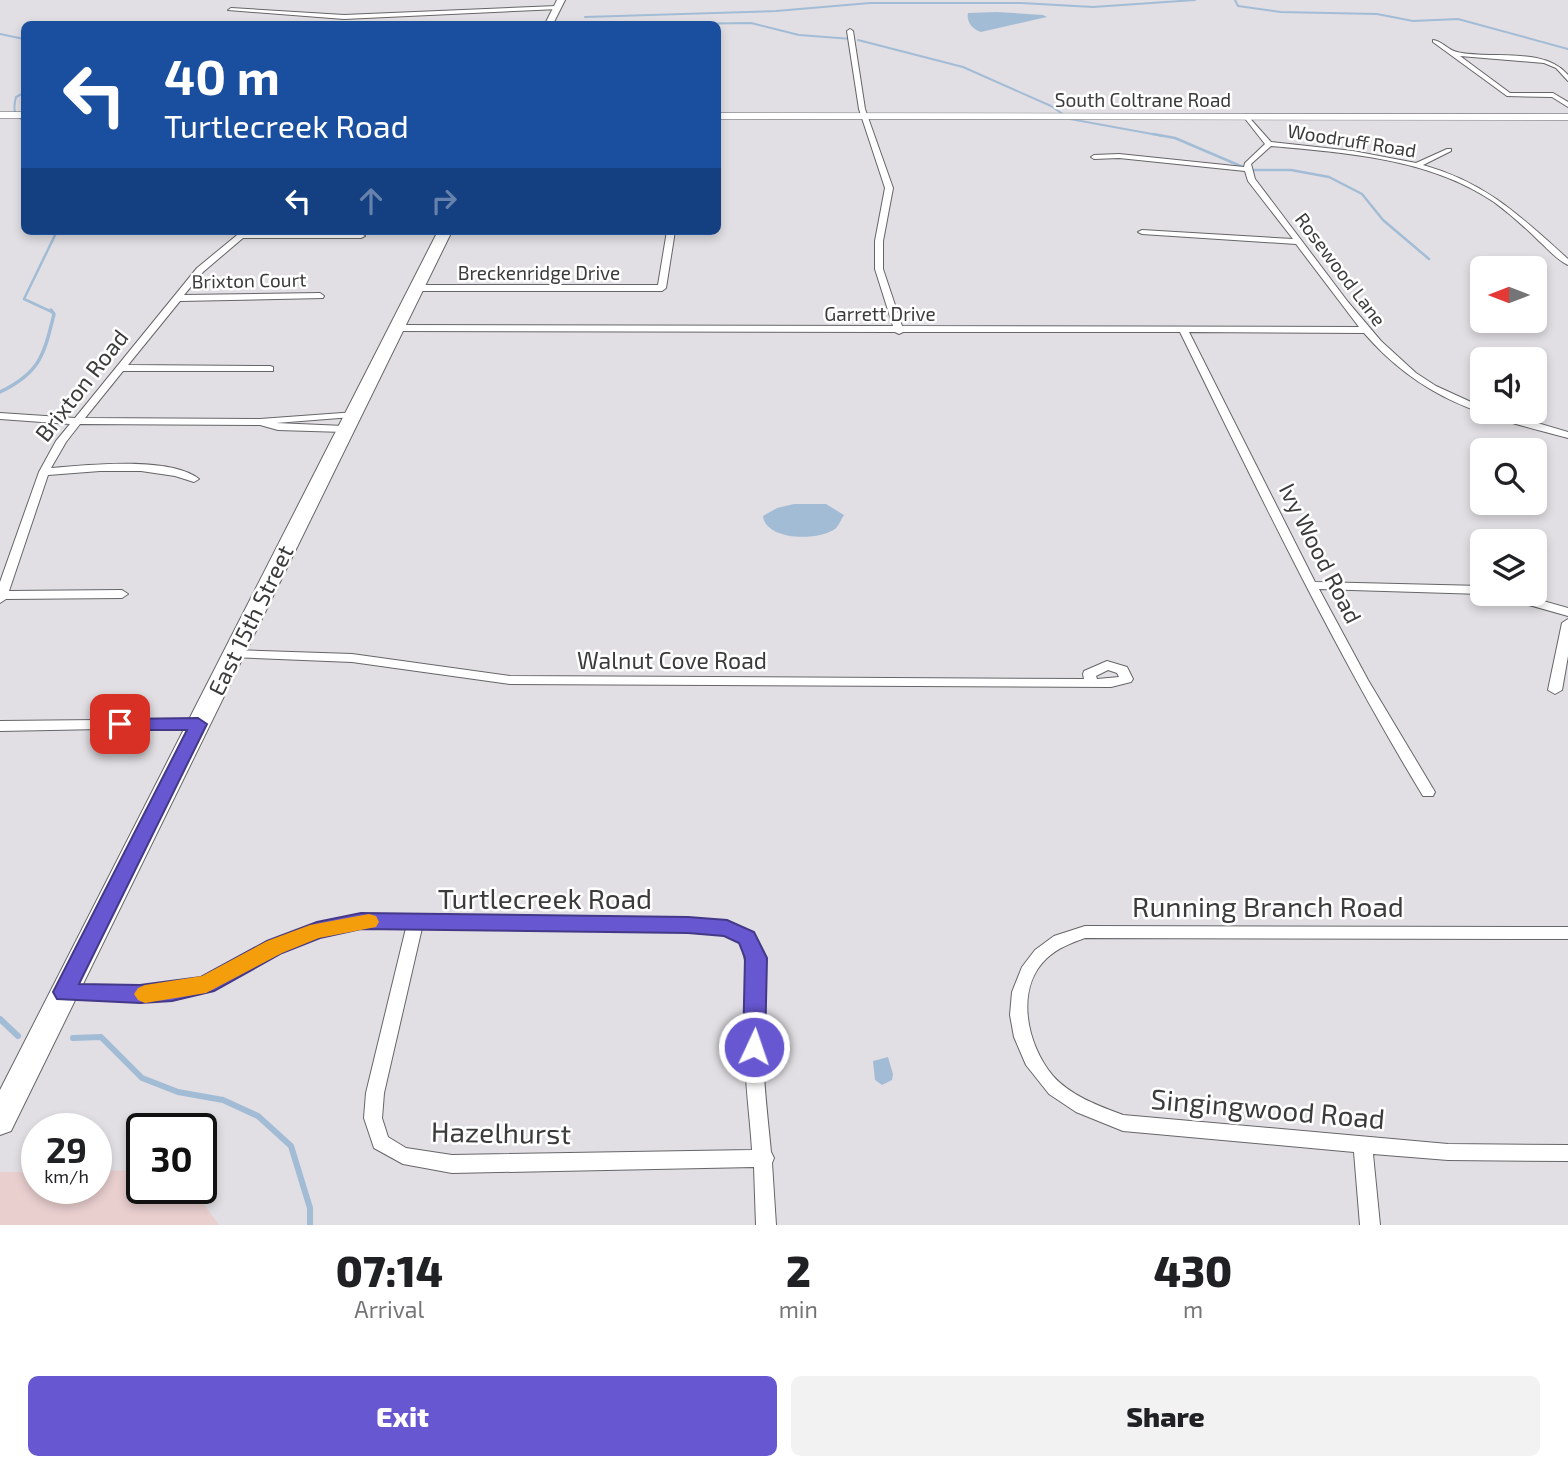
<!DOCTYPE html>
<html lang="en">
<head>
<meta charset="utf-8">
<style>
  :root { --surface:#fff; --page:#f2f2f2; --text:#202124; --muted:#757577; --accent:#6757d1 }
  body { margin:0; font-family:"Exo 2",sans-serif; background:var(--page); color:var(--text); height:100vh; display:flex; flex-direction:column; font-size:26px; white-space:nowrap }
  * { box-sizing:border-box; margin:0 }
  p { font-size:23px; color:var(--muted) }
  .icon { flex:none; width:38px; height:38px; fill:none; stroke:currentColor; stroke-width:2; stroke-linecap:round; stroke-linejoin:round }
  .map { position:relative; height:1225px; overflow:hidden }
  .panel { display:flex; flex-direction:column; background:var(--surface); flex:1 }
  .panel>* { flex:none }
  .guide { position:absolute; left:21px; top:21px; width:700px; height:214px; border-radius:10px; box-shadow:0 4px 10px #0003; background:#1a4fa0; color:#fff; overflow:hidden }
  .needle { width:46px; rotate:270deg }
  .fabs { position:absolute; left:1470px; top:256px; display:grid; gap:14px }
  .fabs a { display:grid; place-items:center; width:77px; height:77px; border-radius:10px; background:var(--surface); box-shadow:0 4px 10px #0003; font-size:35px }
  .speed { position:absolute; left:21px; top:1113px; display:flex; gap:14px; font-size:35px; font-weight:700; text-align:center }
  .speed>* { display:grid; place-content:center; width:91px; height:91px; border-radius:50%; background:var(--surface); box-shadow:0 4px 10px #0003; line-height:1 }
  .speed small { font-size:18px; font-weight:400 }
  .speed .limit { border:4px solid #111; border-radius:10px; background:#fff; color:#111 }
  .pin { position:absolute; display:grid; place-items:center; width:60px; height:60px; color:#fff; margin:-30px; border-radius:14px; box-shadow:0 4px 10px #0006 }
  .me { position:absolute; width:77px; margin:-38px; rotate:3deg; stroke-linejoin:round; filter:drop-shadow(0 0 5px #0008) }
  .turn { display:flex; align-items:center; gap:24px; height:147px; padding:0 28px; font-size:32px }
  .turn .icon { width:91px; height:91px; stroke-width:2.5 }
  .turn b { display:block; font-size:49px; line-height:60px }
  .lanes { display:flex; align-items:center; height:66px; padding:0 28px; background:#0003; justify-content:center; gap:35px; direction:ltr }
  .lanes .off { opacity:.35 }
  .eta { display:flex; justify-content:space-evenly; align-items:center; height:119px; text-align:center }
  .eta b { font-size:42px; font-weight:800; line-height:49px }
  .cta { display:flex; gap:14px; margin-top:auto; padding:14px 28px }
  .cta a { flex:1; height:80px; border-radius:10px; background:var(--accent); color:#fff; font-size:28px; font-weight:800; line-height:80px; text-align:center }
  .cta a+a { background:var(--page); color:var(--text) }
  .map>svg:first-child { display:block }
  .commercial { fill:#eacfcf }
  .water { fill:#a3bcd6 }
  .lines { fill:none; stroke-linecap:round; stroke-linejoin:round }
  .stream-far3 { stroke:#a3bcd6; stroke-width:2 }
  .stream-far2 { stroke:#a3bcd6; stroke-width:2.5 }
  .stream-far1 { stroke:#a3bcd6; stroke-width:3.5 }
  .stream { stroke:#a3bcd6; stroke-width:6 }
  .street-casing { stroke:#666568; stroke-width:2 }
  .secondary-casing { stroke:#666568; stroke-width:1 }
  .primary-casing { stroke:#666568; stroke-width:2 }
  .street { fill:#fff; fill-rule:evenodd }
  .secondary { fill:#fff; fill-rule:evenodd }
  .primary { fill:#fff; fill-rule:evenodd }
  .route { fill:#6757d1; stroke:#433988; stroke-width:2 }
  .slow { fill:#f59e0b }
  .labels { text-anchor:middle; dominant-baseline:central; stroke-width:5; stroke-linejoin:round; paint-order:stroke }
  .far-street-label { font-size:19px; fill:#3b3b3c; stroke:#fff }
  .street-label { font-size:23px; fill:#3b3b3c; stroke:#fff }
  .near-street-label { font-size:28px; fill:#3b3b3c; stroke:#fff }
</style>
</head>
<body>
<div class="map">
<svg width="1568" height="1225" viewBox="0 0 1568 1225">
  <rect width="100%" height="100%" fill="#e1dfe3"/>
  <path class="commercial" d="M142 1170V1188H192L219 1225H0V1172H37V1188H96V1171Z"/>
  <path class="water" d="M997 12 1043 15 1047 17 981 32C973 30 966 22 968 13Z
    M794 504H826L844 515C841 519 839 526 835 529 818 541 766 541 763 516L777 508Z
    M888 1057 893 1074 892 1080 882 1085 875 1080 873 1061Z"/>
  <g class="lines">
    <path class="stream-far3" d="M1235 0 1238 6 1281 12 1377 14 1413 21 1458 19 1568 49
      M585 17 776 11 870 3H1021L1093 7 1195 0
      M676 24 751 23 799 35 852 39
      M0 34 24 39
      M858 40 963 67 1051 106 1070 119 1163 136
      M24 93 16 97C13 109 13 114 24 121"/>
    <path class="stream-far2" d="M1153 134 1175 138 1250 170H1291L1329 177 1362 194 1383 220 1429 259
      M52 312 24 299 57 231"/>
    <path class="stream-far1" d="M0 392C40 373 44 355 54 314L51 310"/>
    <path class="stream" d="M0 1019 18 1036
      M73 1038 101 1037 142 1078 178 1092 223 1100 258 1116 291 1146 310 1208V1225"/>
    <g class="street-casing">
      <path id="street" d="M557 6 559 9 344 19 228 10 231 8 344 15Z
        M850 29 853 31 865 109 893 188 883 241V269L902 326 1359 327 1296 244 1142 234 1138 232 1142 230 1293 239 1248 181 1245 171 1119 158 1094 159 1091 157 1094 155 1119 154 1244 167 1245 163 1265 144 1243 116 1246 114 1271 142 1353 151 1416 163 1447 149H1451V151L1423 165C1487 183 1520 216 1568 259V265C1557 260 1548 249 1539 241 1525 227 1510 214 1494 202 1429 158 1347 153 1271 146L1251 164 1255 179 1348 302 1381 341 1416 373 1436 386 1482 407V411H1497L1568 432V438C1484 416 1423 401 1364 333L1189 332 1315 582 1482 586V594L1319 589 1368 680 1435 792 1433 796H1423C1332 646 1257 489 1180 332H903L899 334 895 332 395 331 391 328 395 325 893 326 875 269V241L885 188 859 109 847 31Z
        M1433 40C1442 41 1448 50 1457 52 1491 60 1544 46 1568 75V81L1556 68 1544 63 1460 56 1510 93H1553L1568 102V107L1552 97 1507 96 1433 42Z
        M242 231H251L249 234H361L365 236 361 238H243L203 272 184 295 320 293 324 296 323 298 180 301 128 365 270 366 273 367V371H123L85 418 260 419 356 412V416L352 417 276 423 344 426 349 429 344 432 278 430 260 425 80 424 66 442 51 468C88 465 170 456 199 479L194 482 175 476 141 471H100L48 475 9 591 122 590 128 594 122 598 6 599 0 603V582L39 472 56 441 70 424 0 419V413L75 418 197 268Z
        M441 231H497L493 233H445Z
        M667 231H675L666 288 662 291H416L412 288 416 285H658Z
        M1495 593H1515L1568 608V616L1497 596Z
        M1568 619V656L1562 690 1555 694 1548 690 1562 623Z
        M234 650 352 654 510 676 1084 679 1083 674 1084 671 1107 661 1127 667 1133 679 1131 682 1111 687 510 684 352 662 229 657 228 654 229 651ZM1108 670 1117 673 1119 677 1097 679 1096 676Z
        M198 719 203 721 205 724 203 727 0 731V721Z
        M361 915 688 919 727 922 753 934C772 972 761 1014 763 1055 764 1088 768 1120 771 1152L774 1158 772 1163 776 1225H756L754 1167 452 1173 403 1164 374 1148 364 1118 366 1093 406 928 361 927 306 941 280 952 218 987 186 996 134 1001 65 999 59 997 57 992 59 987 65 985 134 987 186 982 216 973 279 938 316 926ZM422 928 688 931 725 934 740 942C753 978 745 1014 745 1051 745 1084 750 1117 752 1150L452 1155 406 1148 388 1137 382 1118 384 1093Z
        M1085 926 1568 927V939L1085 938C1071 943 1058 948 1047 958 1014 989 1027 1045 1053 1076 1071 1096 1099 1106 1123 1115L1448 1144 1568 1145V1161L1448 1160 1373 1154 1380 1225H1360L1354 1152 1123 1131 1076 1112 1049 1094 1026 1065 1014 1037 1010 1015 1012 992 1022 967 1035 950 1054 936Z"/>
    </g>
    <g class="secondary-casing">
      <path id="secondary" d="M0 112H24V118H0Z
        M718 113 1568 114V120L718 119Z"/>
    </g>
    <g class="primary-casing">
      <path id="primary" d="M557 0H565L553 24H545Z
        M438 231H452L11 1131 0 1135V1090Z"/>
    </g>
    <use href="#street" class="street"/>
    <use href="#secondary" class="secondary"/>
    <use href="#primary" class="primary"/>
  </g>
  <path class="route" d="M198 718 207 724 79 984 140 985 201 977 267 941 317 922 361 913 688 917 727 920 754 932 767 958 765 1047 762 1054 754 1057 746 1054 743 1047 745 958 739 943 724 936 688 933 361 929 320 938 282 953 214 991 172 1001 140 1003 57 999 53 992 187 730H120L111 724 120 719Z"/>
  <path class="slow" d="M369 914 376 916 379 922 376 927 319 938 282 953 206 993 145 1003 138 1000 134 994 138 988 145 985 202 976 267 941 310 925Z"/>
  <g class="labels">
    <g class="far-street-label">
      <text x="1143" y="99">South Coltrane Road</text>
      <text transform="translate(1352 140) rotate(9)">Woodruff Road</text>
      <text transform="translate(1341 269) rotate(53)">Rosewood Lane</text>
      <text x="539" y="272">Breckenridge Drive</text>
      <text transform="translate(249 280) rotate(-1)">Brixton Court</text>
      <text x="880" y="313">Garrett Drive</text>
    </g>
    <g class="street-label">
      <text transform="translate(81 385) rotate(-52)">Brixton Road</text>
      <text transform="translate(1321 553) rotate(63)">Ivy Wood Road</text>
      <text transform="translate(250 620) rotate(-64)">East 15th Street</text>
      <text x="672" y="660">Walnut Cove Road</text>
    </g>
    <g class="near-street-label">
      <text x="545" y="898">Turtlecreek Road</text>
      <text x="1268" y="906">Running Branch Road</text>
      <text transform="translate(1268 1108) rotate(5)">Singingwood Road</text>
      <text transform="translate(501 1132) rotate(1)">Hazelhurst</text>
    </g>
  </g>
</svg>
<div class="fabs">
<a><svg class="needle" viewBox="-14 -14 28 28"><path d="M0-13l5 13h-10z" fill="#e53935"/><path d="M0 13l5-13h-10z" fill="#757577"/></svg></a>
<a><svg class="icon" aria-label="sound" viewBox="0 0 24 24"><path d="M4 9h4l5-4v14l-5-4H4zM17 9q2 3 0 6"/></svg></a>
<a><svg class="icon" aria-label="search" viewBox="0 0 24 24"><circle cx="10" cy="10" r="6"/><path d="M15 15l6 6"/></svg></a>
<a><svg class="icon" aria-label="layers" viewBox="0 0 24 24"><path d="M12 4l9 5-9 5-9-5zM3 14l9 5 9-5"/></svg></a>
</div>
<div class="speed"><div>29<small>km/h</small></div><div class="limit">30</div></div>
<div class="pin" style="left:120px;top:724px;background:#d93025"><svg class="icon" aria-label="arrive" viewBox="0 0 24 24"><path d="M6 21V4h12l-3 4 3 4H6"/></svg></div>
<svg class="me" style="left:754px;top:1047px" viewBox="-20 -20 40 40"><circle r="17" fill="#6757d1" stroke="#fff" stroke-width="3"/><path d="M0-11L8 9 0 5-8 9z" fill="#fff"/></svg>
<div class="guide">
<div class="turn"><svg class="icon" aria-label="left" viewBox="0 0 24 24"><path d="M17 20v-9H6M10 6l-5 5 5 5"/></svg><div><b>40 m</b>Turtlecreek Road</div></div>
<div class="lanes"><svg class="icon" aria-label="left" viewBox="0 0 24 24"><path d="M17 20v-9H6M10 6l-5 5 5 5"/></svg><svg class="icon off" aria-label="ahead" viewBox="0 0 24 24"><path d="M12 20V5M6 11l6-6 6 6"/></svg><svg class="icon off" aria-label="right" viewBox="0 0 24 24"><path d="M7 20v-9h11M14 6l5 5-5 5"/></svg></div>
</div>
</div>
<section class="panel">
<div class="eta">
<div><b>07:14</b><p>Arrival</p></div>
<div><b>2</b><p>min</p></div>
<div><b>430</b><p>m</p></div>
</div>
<div class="cta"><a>Exit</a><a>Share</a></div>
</section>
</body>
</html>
